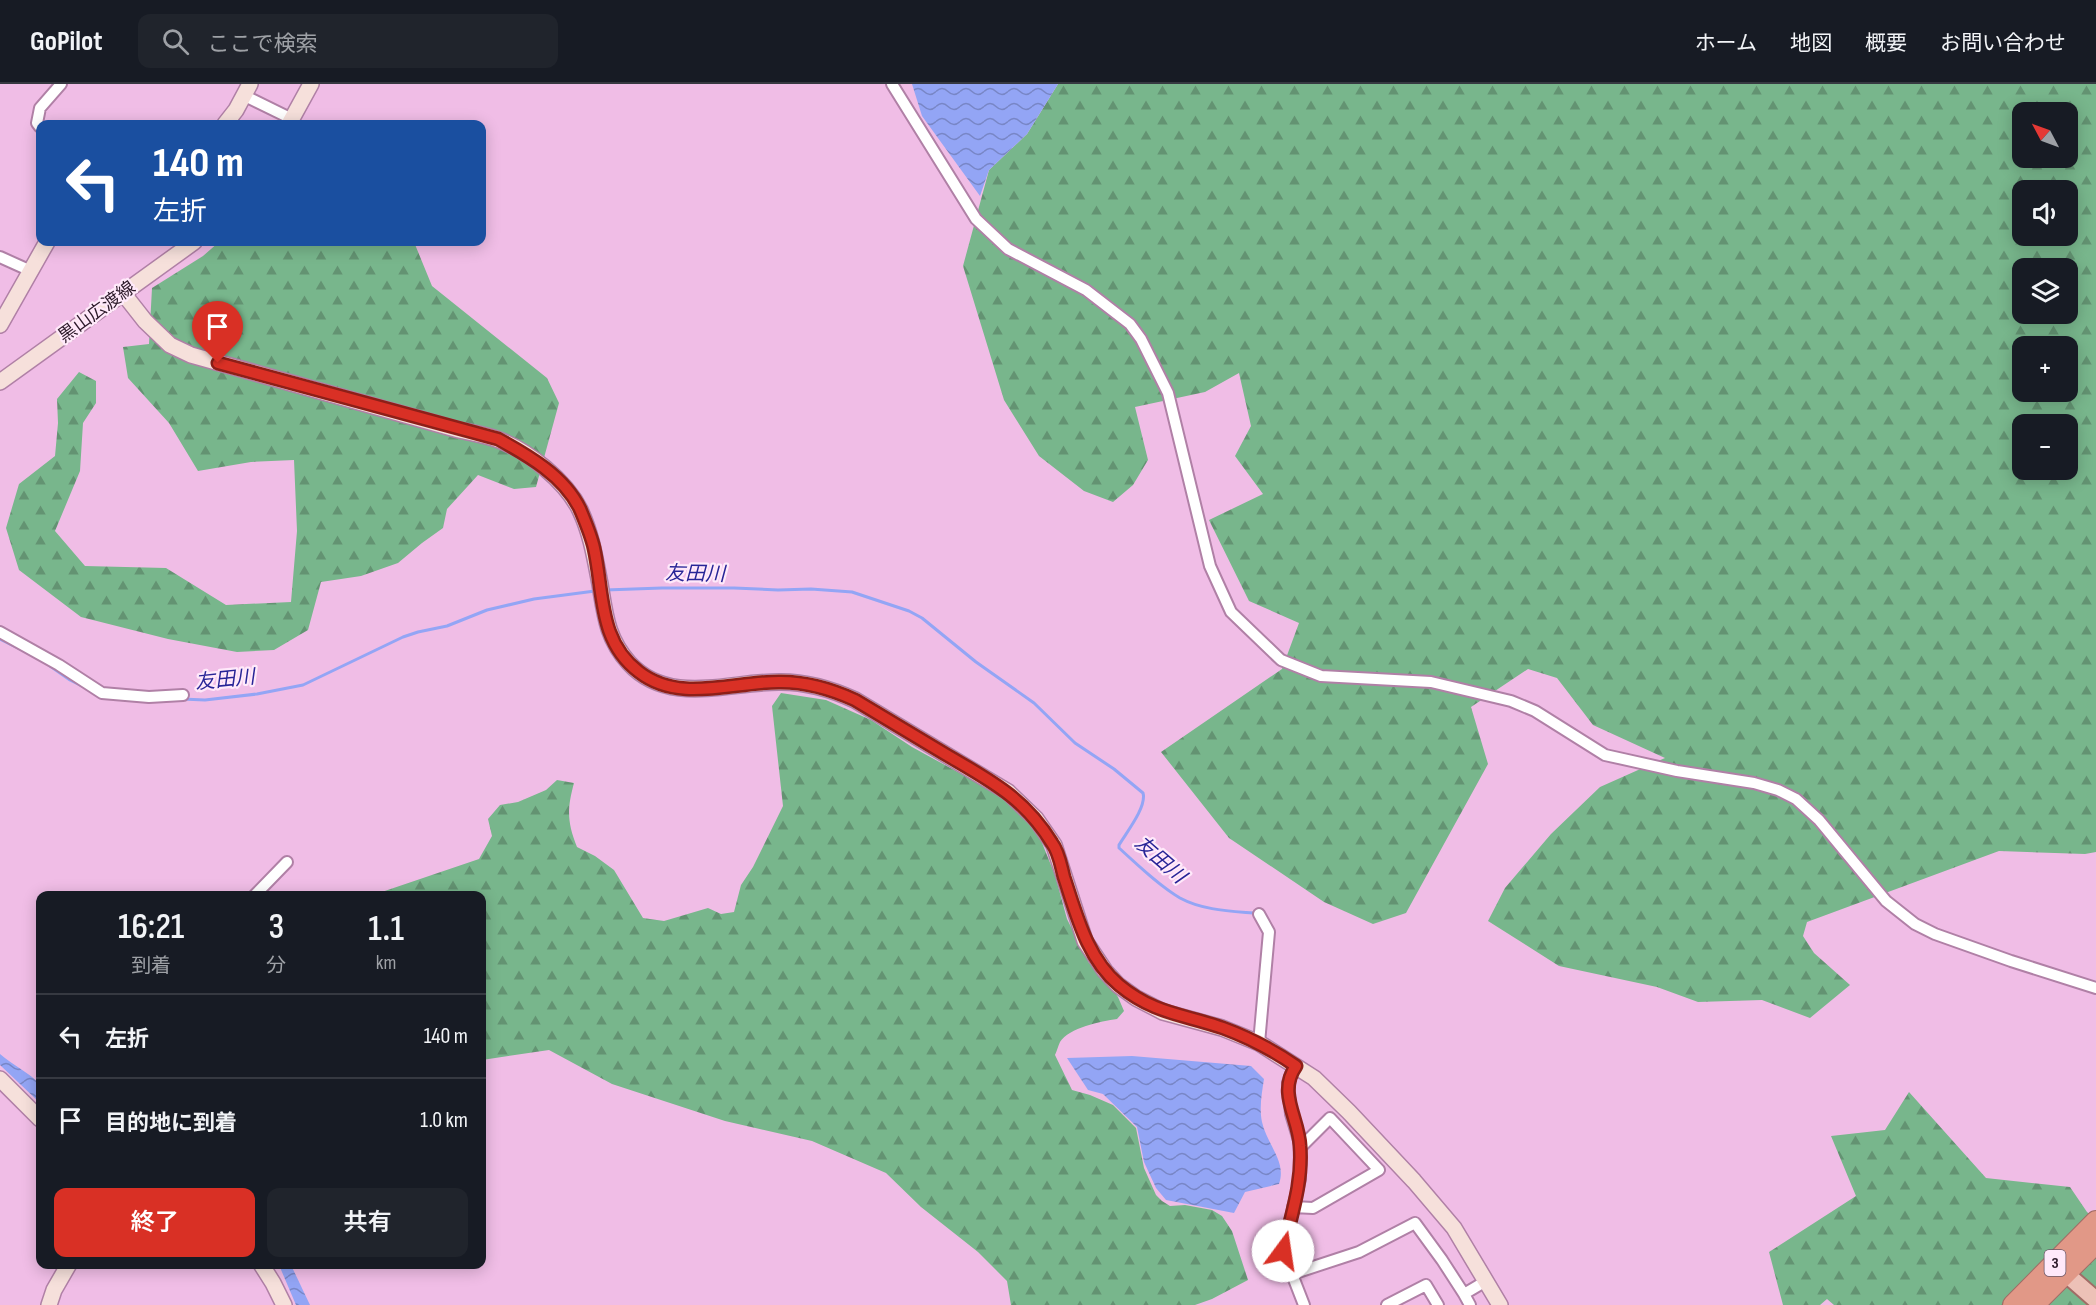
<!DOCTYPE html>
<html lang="ja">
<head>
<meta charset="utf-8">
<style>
  :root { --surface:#171b24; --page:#20242c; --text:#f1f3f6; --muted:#9ea1a6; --line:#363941; --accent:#d93025 }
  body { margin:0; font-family:"Sofia Sans Condensed","Noto Sans JP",sans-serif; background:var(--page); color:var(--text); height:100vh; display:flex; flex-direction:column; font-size:22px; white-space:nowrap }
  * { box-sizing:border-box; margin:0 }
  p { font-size:20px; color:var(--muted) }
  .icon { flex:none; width:33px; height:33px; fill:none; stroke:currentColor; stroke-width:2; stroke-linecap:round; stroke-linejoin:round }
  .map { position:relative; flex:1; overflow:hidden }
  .details { position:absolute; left:36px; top:807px; width:450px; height:378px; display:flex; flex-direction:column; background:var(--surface); border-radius:12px; box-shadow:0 3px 15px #0003 }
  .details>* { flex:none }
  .guide { position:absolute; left:36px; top:36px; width:450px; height:126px; border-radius:12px; box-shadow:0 3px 15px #0003; background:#1a4fa0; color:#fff; overflow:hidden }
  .needle { width:39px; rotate:311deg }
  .controls { position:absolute; left:2012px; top:18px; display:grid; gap:12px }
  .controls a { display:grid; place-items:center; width:66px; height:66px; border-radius:12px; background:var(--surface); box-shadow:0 3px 15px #0003; font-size:30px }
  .pin { position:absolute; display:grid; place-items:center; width:51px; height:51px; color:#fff; margin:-62px -26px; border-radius:50% 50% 50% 0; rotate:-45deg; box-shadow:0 0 6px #0007 }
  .pin .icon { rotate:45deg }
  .me { position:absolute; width:66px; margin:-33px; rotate:14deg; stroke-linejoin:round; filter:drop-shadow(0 0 4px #0008) }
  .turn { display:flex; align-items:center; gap:21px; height:126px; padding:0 18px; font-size:27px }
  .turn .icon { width:78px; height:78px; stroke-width:2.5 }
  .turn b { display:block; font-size:42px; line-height:51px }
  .eta { display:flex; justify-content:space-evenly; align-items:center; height:102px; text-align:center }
  .eta b { font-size:36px; font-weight:600; line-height:42px }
  .primary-button { display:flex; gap:12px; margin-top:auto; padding:12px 18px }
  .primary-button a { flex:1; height:69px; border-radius:12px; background:var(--accent); color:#fff; font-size:24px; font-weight:600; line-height:69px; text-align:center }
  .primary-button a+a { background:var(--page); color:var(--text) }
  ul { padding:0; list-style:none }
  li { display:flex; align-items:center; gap:18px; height:84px; padding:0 18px; border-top:2px solid var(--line) }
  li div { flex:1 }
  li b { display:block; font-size:22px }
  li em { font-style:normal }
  header { display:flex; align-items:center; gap:36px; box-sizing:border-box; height:84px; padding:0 30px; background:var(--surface); border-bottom:2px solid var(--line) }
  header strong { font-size:28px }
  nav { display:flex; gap:33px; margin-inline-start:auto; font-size:21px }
  .search { width:420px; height:54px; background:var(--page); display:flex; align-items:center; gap:15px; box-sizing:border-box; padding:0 21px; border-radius:12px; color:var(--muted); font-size:22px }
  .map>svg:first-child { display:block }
  .forest { fill:url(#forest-firs); fill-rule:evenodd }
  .water { fill:url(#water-waves) }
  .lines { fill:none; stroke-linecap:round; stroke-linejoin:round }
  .stream { stroke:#93a5f5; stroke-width:3 }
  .street-casing { stroke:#b080a6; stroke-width:14 }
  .secondary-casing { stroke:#b080a6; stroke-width:18 }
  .primary-casing { stroke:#a16c66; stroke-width:20 }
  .highway-casing { stroke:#a16c66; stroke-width:22 }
  .street { stroke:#fff; stroke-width:10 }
  .secondary { stroke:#f6e0db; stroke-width:15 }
  .primary { stroke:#edc1b7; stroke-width:16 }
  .highway { stroke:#e19887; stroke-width:20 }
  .route-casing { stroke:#8d1f18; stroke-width:15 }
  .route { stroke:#d93025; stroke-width:10 }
  .labels { text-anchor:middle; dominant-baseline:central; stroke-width:4.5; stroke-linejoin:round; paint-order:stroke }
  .shield { fill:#ffe9fa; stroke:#6b5767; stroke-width:1.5 }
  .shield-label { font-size:16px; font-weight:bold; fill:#2b1928 }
  .street-label { font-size:18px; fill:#2b1928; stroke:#ffe9fa }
  .water-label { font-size:20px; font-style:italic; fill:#282597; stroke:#ffe9fa }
</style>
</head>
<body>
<header>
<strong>GoPilot</strong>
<div class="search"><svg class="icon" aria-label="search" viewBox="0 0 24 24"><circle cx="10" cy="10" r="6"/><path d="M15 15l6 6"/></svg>ここで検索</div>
<nav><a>ホーム</a><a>地図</a><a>概要</a><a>お問い合わせ</a></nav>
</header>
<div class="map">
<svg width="2096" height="1221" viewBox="0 0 2096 1221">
  <defs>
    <pattern id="forest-firs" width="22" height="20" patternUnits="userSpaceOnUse" patternTransform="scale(1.5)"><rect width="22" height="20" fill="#78b68c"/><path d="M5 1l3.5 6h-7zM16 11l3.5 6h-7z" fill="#639372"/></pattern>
    <pattern id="water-waves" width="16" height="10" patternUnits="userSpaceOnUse" patternTransform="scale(1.5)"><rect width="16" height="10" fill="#93a5f5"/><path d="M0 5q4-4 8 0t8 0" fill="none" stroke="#7886c6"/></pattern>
  </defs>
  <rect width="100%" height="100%" fill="#f0bde6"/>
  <path class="forest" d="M1058 0H2096V768L2085 770 1999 767 1807 838 1803 852 1814 869 1850 901 1810 934 1762 916 1698 918 1657 903 1559 882 1488 837 1505 804 1551 750 1600 703 1665 674 1593 641 1557 594 1528 585 1471 623 1488 680 1406 829 1373 840 1324 818 1229 754 1161 668 1282 585 1299 539 1249 517 1209 436 1263 410 1235 372 1251 342 1239 289 1205 308 1135 323 1148 376 1133 401 1113 418 1084 407 1039 372 1004 316 963 182 989 86 1027 50ZM2022 28H2067V74H2022ZM2022 106H2067V152H2022ZM2022 184H2067V230H2022ZM2022 262H2067V308H2022ZM2022 340H2067V386H2022Z
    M219 158H414L432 202 547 294 559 319 536 403 514 405 478 391 447 425 443 444 422 459 398 479 361 492 321 498 308 546 274 566 237 568 168 555 81 533 19 486 6 444 19 400 55 372 58 339 57 315 79 288 96 297V319L83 339 80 387 55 447 85 482 166 484 226 521 291 518 297 447 294 376 251 378 198 387 169 339 128 294 123 263 149 260 152 204 203 172Z
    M781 609 826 616 871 636 912 663 998 710 1036 744 1055 791 1067 835 1089 879 1107 897 1118 913 1124 927 1117 935C1101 937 1069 944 1060 958 1058 962 1057 967 1055 971L1072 1006 1090 1011 1113 1021 1136 1044 1144 1084 1156 1111 1162 1117 1170 1122 1185 1121 1212 1126 1222 1132 1232 1147 1248 1196 1212 1215 1195 1221H1011L1007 1197 978 1168 921 1123 886 1089 812 1057 725 1037 612 1000 549 966 482 976V812H370L479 775 492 752 488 735 500 721 518 718 546 706 557 696 574 699C567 725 567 738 577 763L595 772 614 786 643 834 664 837 708 824 721 830 734 828 741 801 753 783 783 722 772 622Z
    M1909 1008 1986 1094 2070 1103 2087 1128 2096 1136V1221H1834L1827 1215 1820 1221H1783L1769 1168 1856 1112 1831 1052 1885 1046Z"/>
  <path class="water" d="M912 0H1058L1027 50 989 86 980 112 922 32Z
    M0 970C13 981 28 988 40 1000V1019L0 981Z
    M1132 972 1251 982 1264 995C1262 1008 1259 1024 1262 1038 1267 1061 1287 1077 1279 1100L1245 1108 1234 1129 1166 1116 1156 1104 1144 1078 1137 1043 1103 1010 1088 1006 1067 974Z
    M279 1181H291L310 1221H296Z"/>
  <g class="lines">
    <path class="stream" d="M605 506 662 504H734L778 506 811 505 852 508 909 527 922 534 976 578 1034 619 1075 659 1114 685 1143 709C1147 723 1126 749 1119 761V764C1138 781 1158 801 1180 814 1202 826 1229 827 1253 829
      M0 555 20 565
      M50 582 70 596 90 606
      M182 615 205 616 257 610 303 601 403 553 418 548 447 542 487 526 534 515 595 507"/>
    <g class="street-casing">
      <path id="street" d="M892 0 976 135 1008 165 1086 206 1130 240 1141 255 1168 309 1210 482 1231 528 1281 576 1321 592 1431 598 1511 617 1535 627 1605 671 1677 687 1754 699 1778 706 1796 715 1819 736 1886 817 1915 840 1935 850 2011 877 2096 904
        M245 12 292 35
        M40 43 37 39 40 24 61 0
        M0 173 31 187
        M0 548 59 581 102 609 149 613 183 611
        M254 812 287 778
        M1259 830 1269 848 1259 959
        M1296 982 1291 990 1288 999 1291 1030 1300 1060V1095L1283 1167 1304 1221
        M1293 1123 1313 1124 1379 1086 1330 1034 1300 1064
        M1292 1190 1359 1168 1415 1139 1442 1176 1464 1210 1486 1197
        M1464 1210 1470 1221
        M1387 1221 1426 1201 1438 1221"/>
    </g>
    <g class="secondary-casing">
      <path id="secondary" d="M225 40 236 26 250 0
        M289 40 311 0
        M123 209 145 237 170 261 191 271 459 346C472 349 487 351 499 356 528 367 566 397 580 426 591 449 595 474 600 500 605 531 607 555 629 579 669 623 730 597 781 598 807 598 831 605 855 616L1008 708 1036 735 1054 761 1085 857 1105 887 1118 901 1136 914 1163 928 1222 944 1259 959 1314 994 1349 1028 1414 1097 1454 1144 1500 1221
        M0 241 47 158
        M0 298 194 158
        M0 995 40 1035
        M261 1180 273 1199 284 1221
        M49 1221 54 1206 69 1180"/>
    </g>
    <g class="primary-casing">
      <path id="primary" d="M2056 1181 2096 1216"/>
    </g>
    <g class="highway-casing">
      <path id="highway" d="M2013 1221 2096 1137
        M2034 1221 2096 1159"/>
    </g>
    <use href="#street" class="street"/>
    <use href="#secondary" class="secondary"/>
    <use href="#primary" class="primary"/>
    <use href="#highway" class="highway"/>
  </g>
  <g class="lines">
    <g class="route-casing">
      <path id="route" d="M218 279 498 355C529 372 564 392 580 425 585 437 591 451 594 464 604 509 598 557 639 588 680 620 734 597 781 598 807 598 831 605 855 616 885 634 915 652 945 670 989 696 1024 713 1052 759 1059 768 1061 782 1064 793 1077 832 1087 874 1119 901 1154 930 1183 930 1223 944 1250 954 1273 966 1296 982 1277 1009 1299 1034 1300 1062 1303 1098 1291 1132 1283 1167"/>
    </g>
    <use href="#route" class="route"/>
  </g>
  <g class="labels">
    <rect class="shield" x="2044.5" y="1166" width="21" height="26" rx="4.5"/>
    <g class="shield-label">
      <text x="2055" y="1179">3</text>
    </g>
    <g class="street-label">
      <text transform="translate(97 228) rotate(-36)">黒山広渡線</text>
    </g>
    <g class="water-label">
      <text transform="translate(695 490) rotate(1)">友田川</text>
      <text transform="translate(225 596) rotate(-6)">友田川</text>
      <text transform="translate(1160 776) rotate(41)">友田川</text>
    </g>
  </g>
</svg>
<div class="controls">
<a><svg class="needle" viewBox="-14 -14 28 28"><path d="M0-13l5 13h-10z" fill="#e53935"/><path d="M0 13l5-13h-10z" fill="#9ea1a6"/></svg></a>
<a><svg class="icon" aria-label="sound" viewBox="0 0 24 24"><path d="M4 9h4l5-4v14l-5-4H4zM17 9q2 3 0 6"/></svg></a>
<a><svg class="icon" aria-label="layers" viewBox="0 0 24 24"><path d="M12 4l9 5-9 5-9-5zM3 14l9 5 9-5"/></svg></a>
<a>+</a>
<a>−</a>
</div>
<div class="pin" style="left:218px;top:279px;background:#d93025"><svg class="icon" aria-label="arrive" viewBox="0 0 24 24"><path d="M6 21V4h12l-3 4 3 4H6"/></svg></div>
<svg class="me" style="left:1283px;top:1167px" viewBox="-20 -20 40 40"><circle r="19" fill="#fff"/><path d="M0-13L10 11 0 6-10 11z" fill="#d93025"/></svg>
<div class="guide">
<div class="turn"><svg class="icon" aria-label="left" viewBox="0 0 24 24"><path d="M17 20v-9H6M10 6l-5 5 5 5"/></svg><div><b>140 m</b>左折</div></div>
</div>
<section class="details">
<div class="eta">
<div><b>16:21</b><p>到着</p></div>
<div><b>3</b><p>分</p></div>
<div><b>1.1</b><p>km</p></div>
</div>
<ul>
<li><svg class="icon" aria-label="left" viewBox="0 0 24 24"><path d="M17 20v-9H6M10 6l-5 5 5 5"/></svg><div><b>左折</b></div><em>140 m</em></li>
<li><svg class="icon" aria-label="arrive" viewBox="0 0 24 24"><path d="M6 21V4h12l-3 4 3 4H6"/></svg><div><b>目的地に到着</b></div><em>1.0 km</em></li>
</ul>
<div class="primary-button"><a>終了</a><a>共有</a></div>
</section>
</div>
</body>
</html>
